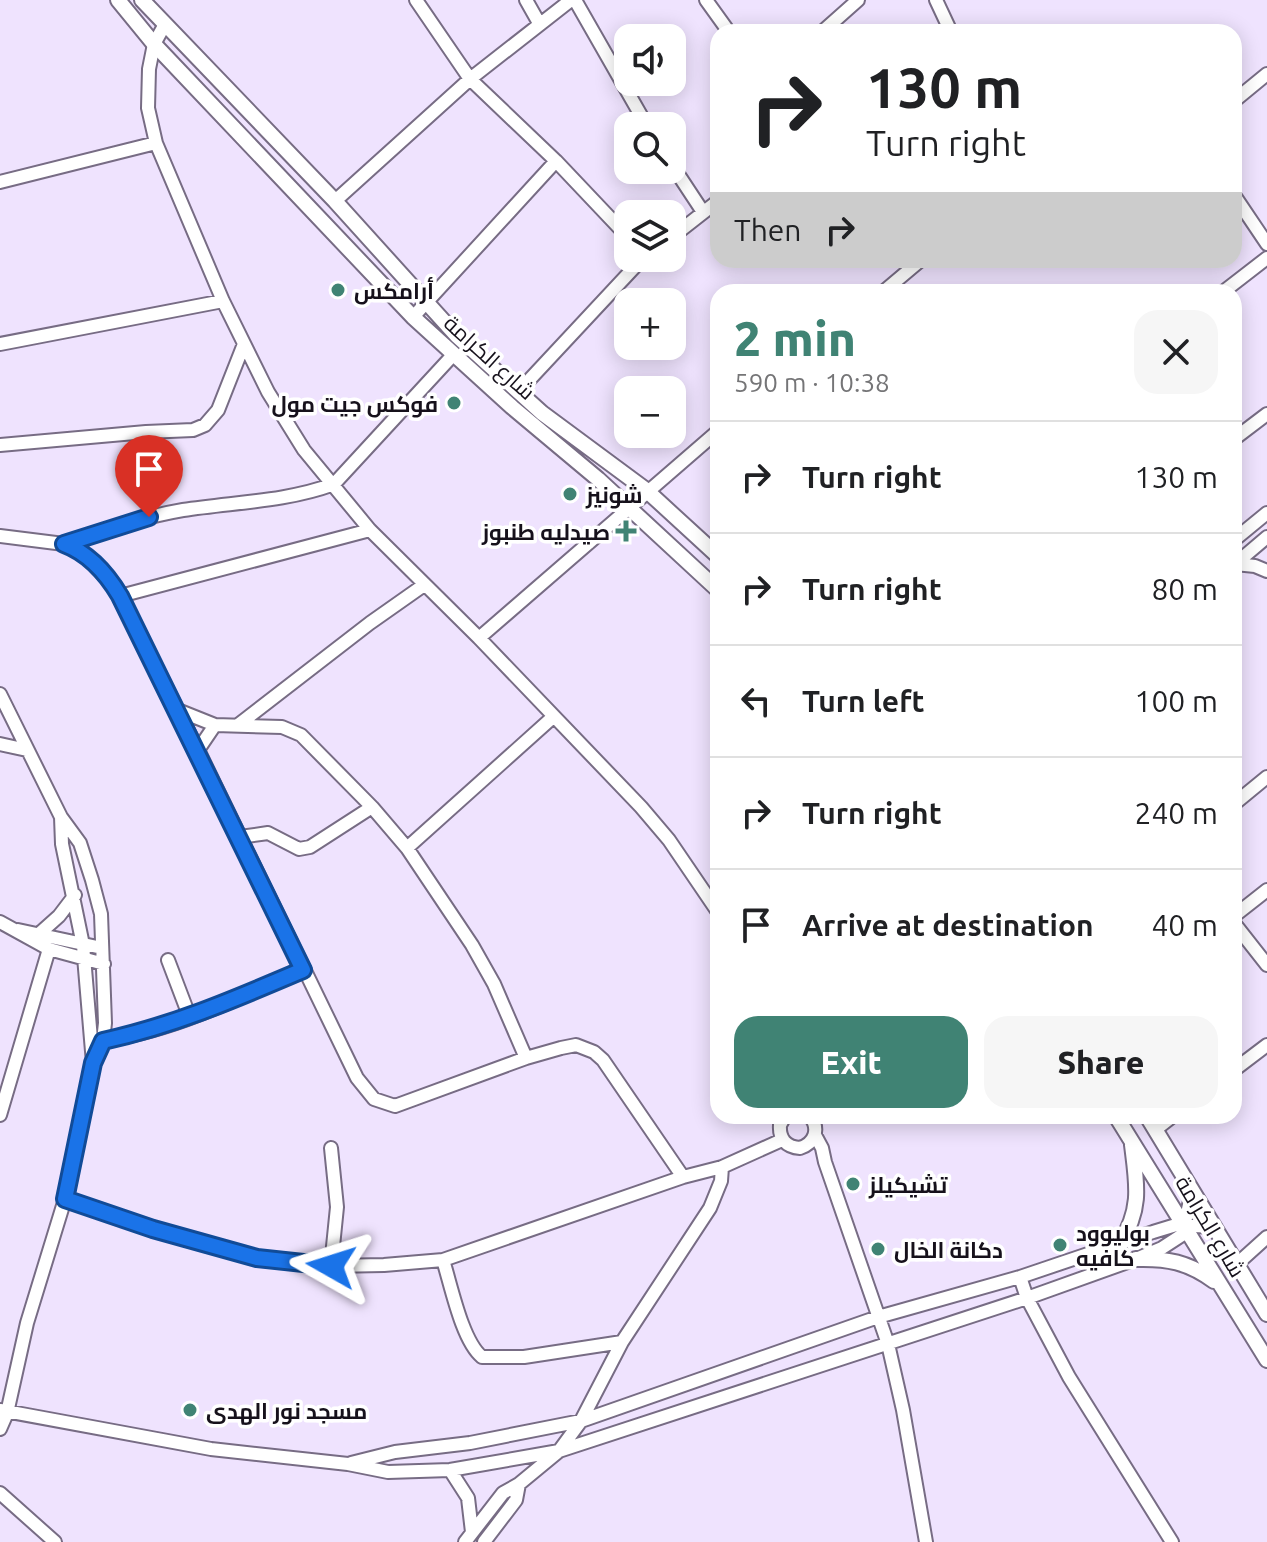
<!DOCTYPE html>
<html lang="en">
<head>
<meta charset="utf-8">
<style>
  :root { --surface:#fff; --page:#f6f6f6; --text:#202124; --muted:#757577; --line:#e0e0e0; --accent:#408374 }
  body { margin:0; font-family:Ubuntu,Cairo,sans-serif; background:var(--page); color:var(--text); height:100vh; display:flex; flex-direction:column; font-size:30px; white-space:nowrap }
  * { box-sizing:border-box; margin:0 }
  p { font-size:26px; color:var(--muted) }
  .icon { flex:none; width:44px; height:44px; fill:none; stroke:currentColor; stroke-width:2; stroke-linecap:round; stroke-linejoin:round }
  .map { position:relative; flex:1; overflow:hidden }
  .side { position:absolute; left:710px; top:284px; width:532px; height:840px; display:flex; flex-direction:column; background:var(--surface); border-radius:24px; box-shadow:0 4px 20px #0003 }
  .side>* { flex:none }
  .banner { position:absolute; left:710px; top:24px; width:532px; height:244px; border-radius:24px; box-shadow:0 4px 20px #0003; background:#fff; color:var(--text); overflow:hidden }
  .tools { position:absolute; left:614px; top:24px; display:grid; gap:16px }
  .tools a { display:grid; place-items:center; width:72px; height:72px; border-radius:16px; background:var(--surface); box-shadow:0 4px 20px #0003; font-size:40px }
  .pin { position:absolute; display:grid; place-items:center; width:68px; height:68px; color:#fff; margin:-82px -34px; border-radius:50% 50% 50% 0; rotate:-45deg; box-shadow:0 0 8px #0007 }
  .pin .icon { rotate:45deg }
  .me { position:absolute; width:88px; margin:-44px; rotate:276deg; stroke-linejoin:round; filter:drop-shadow(0 0 6px #0008) }
  .turn { display:flex; align-items:center; gap:28px; height:168px; padding:0 24px; font-size:36px }
  .turn .icon { width:104px; height:104px; stroke-width:2.5 }
  .turn b { display:block; font-size:56px; line-height:68px }
  .then { display:flex; align-items:center; height:76px; padding:0 24px; background:#0003; gap:16px; font-size:30px }
  .round { display:grid; place-items:center; flex:none; width:84px; height:84px; border-radius:24px; background:var(--page) }
  .head { display:flex; align-items:center; justify-content:space-between; height:136px; padding:0 24px }
  h1 { font-size:48px; font-weight:800; line-height:60px; color:var(--accent) }
  .primary-button { display:flex; gap:16px; margin-top:auto; padding:16px 24px }
  .primary-button a { flex:1; height:92px; border-radius:24px; background:var(--accent); color:#fff; font-size:32px; font-weight:800; line-height:92px; text-align:center }
  .primary-button a+a { background:var(--page); color:var(--text) }
  ul { padding:0; list-style:none }
  li { display:flex; align-items:center; gap:24px; height:112px; padding:0 24px; border-top:2px solid var(--line) }
  li div { flex:1 }
  li b { display:block; font-size:30px }
  li em { font-style:normal }
  .map>svg:first-child { display:block }
  .lines { fill:none; stroke-linecap:round; stroke-linejoin:round }
  .minor-casing { stroke:#776c84; stroke-width:16 }
  .tertiary-casing { stroke:#776c84; stroke-width:18 }
  .minor { stroke:#fff; stroke-width:12 }
  .tertiary { stroke:#fff; stroke-width:14 }
  .route-casing { stroke:#114b97; stroke-width:20 }
  .route { stroke:#1a73e8; stroke-width:14 }
  .poi-dot { fill:#408374; stroke:#fff; stroke-width:3 }
  .labels { text-anchor:middle; dominant-baseline:central; stroke-width:7; stroke-linejoin:round; paint-order:stroke }
  .poi-label { font-size:22px; font-weight:bold; fill:#16111b; stroke:#fff; text-anchor:start }
  .street-label { font-size:22px; fill:#16111b; stroke:#fff }
</style>
</head>
<body>
<div class="map">
<svg width="1267" height="1542" viewBox="0 0 1267 1542">
  <rect width="100%" height="100%" fill="#efe3fe"/>
  <g class="lines">
    <g class="minor-casing">
      <path id="minor" d="M416 0 470 79 556 161 628 237
        M526 0 539 23
        M575 0 647 126
        M706 0 729 32
        M936 0 951 32
        M164 26 154 44 149 69 148 108 156 143 223 301 268 392 304 450 370 530 479 638
        M822 32 858 0
        M1234 101 1267 74
        M672 165 703 212
        M0 182 156 143
        M1234 195 1267 244
        M335 201 470 79 571 0
        M672 237 718 201
        M883 292 921 260
        M1223 292 1267 258
        M413 317 556 161
        M0 344 223 301
        M518 392 643 258
        M718 431 479 638 641 807 669 840 718 912
        M1234 439 1267 414
        M0 445 146 432 193 430 205 425 218 410 244 344
        M0 536 64 544 79 550 114 586 198 750 357 1078 374 1099 395 1106 526 1058 561 1048 576 1045 594 1052 603 1060 683 1177
        M1234 540 1267 513
        M64 544C102 530 142 517 183 510 234 502 285 502 334 484L453 355
        M1235 564 1255 566 1267 571
        M1234 565 1267 537
        M120 596 370 530
        M0 694 61 817 80 843 92 880 101 914 105 1023 103 1041 93 1063 65 1199 27 1323 7 1413 0 1429
        M175 709 215 725 282 727 301 735 372 807 407 848 472 945 494 984 526 1058
        M238 725 370 623 424 585
        M0 744 27 750
        M198 750 215 725
        M1234 804 1267 777
        M61 817 62 844 83 945 93 1063
        M240 837 268 833 299 849 310 847 372 807
        M407 848 553 717
        M1234 916 1267 890
        M0 922 49 949 104 964
        M1234 923 1267 965
        M18 930 102 948
        M40 933 59 916 75 895
        M168 960 190 1018
        M99 1041C170 1033 238 998 303 970
        M1234 1070 1267 1045
        M0 1115 49 949
        M785 1116 780 1125C779 1139 786 1147 800 1148 815 1143 820 1129 810 1116
        M1155 1130 1173 1116
        M815 1135 822 1148 825 1162 888 1344 903 1410 926 1542
        M331 1148 337 1207 331 1266
        M65 1199 153 1229 257 1258 331 1266 384 1265 443 1260 683 1177 722 1167 782 1140
        M443 1260C451 1285 462 1341 482 1357H524L622 1342
        M1237 1264 1267 1237
        M1020 1277 1027 1298 1069 1377 1172 1542
        M0 1410 211 1449 348 1464 388 1472 450 1470 559 1451 1027 1298 1136 1259 1162 1248 1182 1235 1192 1192
        M351 1463 395 1452 470 1443 581 1421 878 1317 1020 1277 1153 1232 1176 1225 1213 1227
        M450 1470 468 1498 472 1532
        M0 1493 55 1542
        M465 1542 503 1493 519 1484 559 1451 581 1421 622 1342 710 1208 721 1181 722 1167
        M484 1542 516 1500 519 1484"/>
    </g>
    <g class="tertiary-casing">
      <path id="tertiary" d="M118 0 154 44 413 317 512 407 598 479 718 590
        M142 0 335 201 457 336 542 413 646 490 718 556
        M1116 1116 1267 1360
        M1147 1116 1267 1314
        M1120 1244C1142 1208 1137 1185 1132 1145
        M1136 1259C1167 1258 1188 1262 1214 1281"/>
    </g>
    <use href="#minor" class="minor"/>
    <use href="#tertiary" class="tertiary"/>
  </g>
  <g class="lines">
    <g class="route-casing">
      <path id="route" d="M149 517 64 544C88 553 107 574 120 596L303 970C235 999 175 1025 103 1041L93 1063 65 1199 153 1229 257 1258 331 1266"/>
    </g>
    <use href="#route" class="route"/>
  </g>
  <g class="poi-dot">
    <circle cx="338" cy="290" r="8"/>
    <circle cx="454" cy="403" r="8"/>
    <circle cx="570" cy="494" r="8"/>
    <path d="M622 519h8v8h8v8h-8v8h-8v-8h-8v-8h8z"/>
    <circle cx="853" cy="1184" r="8"/>
    <circle cx="1060" cy="1245" r="8"/>
    <circle cx="878" cy="1249" r="8"/>
    <circle cx="190" cy="1410" r="8"/>
  </g>
  <g class="labels">
    <g class="poi-label">
      <text x="354" y="290">أرامكس</text>
      <text x="438" y="403" text-anchor="end">فوكس جيت مول</text>
      <text x="586" y="494">شونيز</text>
      <text x="610" y="531" text-anchor="end">صيدليه طنبوز</text>
      <text x="869" y="1184">تشيكيلز</text>
      <text x="1076" y="1232">بوليوود<tspan x="1076" dy="25">كافيه</tspan></text>
      <text x="894" y="1249">دكانة الخال</text>
      <text x="206" y="1410">مسجد نور الهدى</text>
    </g>
    <g class="street-label">
      <text transform="translate(490 357) rotate(42)">شارع الكرامة</text>
      <text transform="translate(1211 1226) rotate(59)">شارع الكرامة</text>
    </g>
  </g>
</svg>
<div class="tools">
<a><svg class="icon" aria-label="sound" viewBox="0 0 24 24"><path d="M4 9h4l5-4v14l-5-4H4zM17 9q2 3 0 6"/></svg></a>
<a><svg class="icon" aria-label="search" viewBox="0 0 24 24"><circle cx="10" cy="10" r="6"/><path d="M15 15l6 6"/></svg></a>
<a><svg class="icon" aria-label="layers" viewBox="0 0 24 24"><path d="M12 4l9 5-9 5-9-5zM3 14l9 5 9-5"/></svg></a>
<a>+</a>
<a>−</a>
</div>
<div class="pin" style="left:149px;top:517px;background:#d93025"><svg class="icon" aria-label="arrive" viewBox="0 0 24 24"><path d="M6 21V4h12l-3 4 3 4H6"/></svg></div>
<svg class="me" style="left:331px;top:1266px" viewBox="-20 -20 40 40"><path d="M0-17L14 15 0 8-14 15z" fill="#1a73e8" stroke="#fff" stroke-width="4"/></svg>
<div class="banner">
<div class="turn"><svg class="icon" aria-label="right" viewBox="0 0 24 24"><path d="M7 20v-9h11M14 6l5 5-5 5"/></svg><div><b>130 m</b>Turn right</div></div>
<div class="then">Then<svg class="icon" aria-label="right" viewBox="0 0 24 24"><path d="M7 20v-9h11M14 6l5 5-5 5"/></svg></div>
</div>
<section class="side">
<div class="head"><div><h1>2 min</h1><p>590 m · 10:38</p></div><a class="round"><svg class="icon" aria-label="close" viewBox="0 0 24 24"><path d="M6 6l12 12M18 6L6 18"/></svg></a></div>
<ul>
<li><svg class="icon" aria-label="right" viewBox="0 0 24 24"><path d="M7 20v-9h11M14 6l5 5-5 5"/></svg><div><b>Turn right</b></div><em>130 m</em></li>
<li><svg class="icon" aria-label="right" viewBox="0 0 24 24"><path d="M7 20v-9h11M14 6l5 5-5 5"/></svg><div><b>Turn right</b></div><em>80 m</em></li>
<li><svg class="icon" aria-label="left" viewBox="0 0 24 24"><path d="M17 20v-9H6M10 6l-5 5 5 5"/></svg><div><b>Turn left</b></div><em>100 m</em></li>
<li><svg class="icon" aria-label="right" viewBox="0 0 24 24"><path d="M7 20v-9h11M14 6l5 5-5 5"/></svg><div><b>Turn right</b></div><em>240 m</em></li>
<li><svg class="icon" aria-label="arrive" viewBox="0 0 24 24"><path d="M6 21V4h12l-3 4 3 4H6"/></svg><div><b>Arrive at destination</b></div><em>40 m</em></li>
</ul>
<div class="primary-button"><a>Exit</a><a>Share</a></div>
</section>
</div>
</body>
</html>
